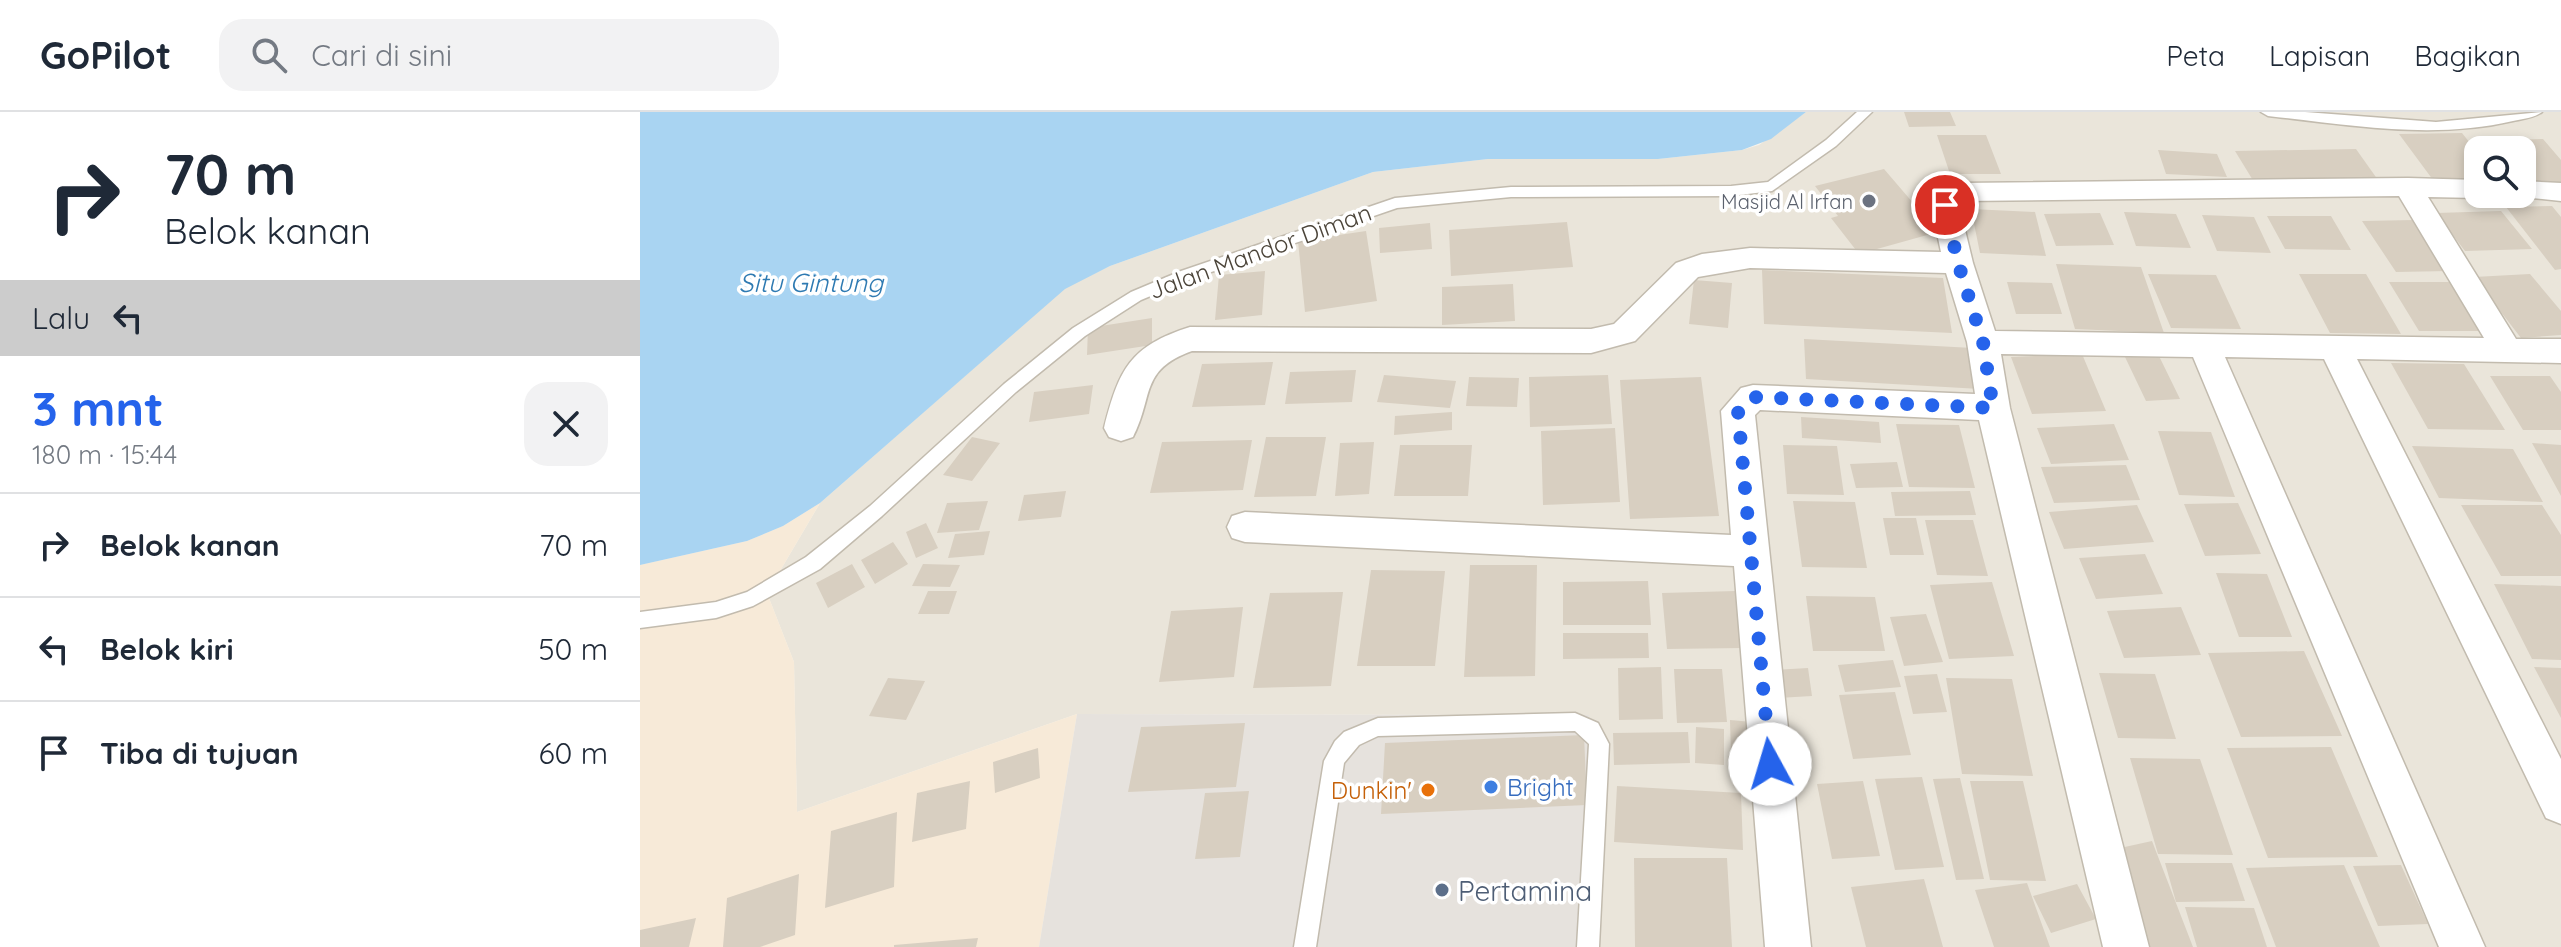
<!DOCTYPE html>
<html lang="id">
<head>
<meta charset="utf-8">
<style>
  :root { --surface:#fff; --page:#f2f2f3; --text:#1f2937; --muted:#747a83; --line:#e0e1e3; --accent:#2563eb }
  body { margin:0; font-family:Quicksand,sans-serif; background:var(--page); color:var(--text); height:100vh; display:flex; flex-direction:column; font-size:30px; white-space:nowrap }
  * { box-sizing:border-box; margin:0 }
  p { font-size:26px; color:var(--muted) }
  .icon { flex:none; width:44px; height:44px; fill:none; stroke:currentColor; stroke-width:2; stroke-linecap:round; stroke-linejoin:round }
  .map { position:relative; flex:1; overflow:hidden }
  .sheet { display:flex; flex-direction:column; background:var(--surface); width:640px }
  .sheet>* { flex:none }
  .banner { background:#fff; color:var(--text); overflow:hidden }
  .buttons { position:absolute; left:1824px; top:24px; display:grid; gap:16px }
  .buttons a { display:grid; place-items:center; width:72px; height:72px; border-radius:16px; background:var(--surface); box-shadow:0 4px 12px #0003; font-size:40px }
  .pin { position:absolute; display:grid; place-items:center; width:68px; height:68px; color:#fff; margin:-34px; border:4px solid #fff; border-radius:50%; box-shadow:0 2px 8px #0007 }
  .me { position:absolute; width:88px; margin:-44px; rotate:354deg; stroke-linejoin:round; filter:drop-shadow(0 0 6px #0008) }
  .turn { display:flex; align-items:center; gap:28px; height:168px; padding:0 32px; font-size:36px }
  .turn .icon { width:104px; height:104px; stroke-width:2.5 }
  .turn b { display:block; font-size:56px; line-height:68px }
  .then { display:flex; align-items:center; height:76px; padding:0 32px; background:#0003; gap:16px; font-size:30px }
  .round { display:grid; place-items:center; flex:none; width:84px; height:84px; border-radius:24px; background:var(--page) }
  .head { display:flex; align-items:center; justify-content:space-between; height:136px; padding:0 32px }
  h1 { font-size:48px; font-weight:700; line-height:60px; color:var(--accent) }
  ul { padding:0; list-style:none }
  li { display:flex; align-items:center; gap:24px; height:104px; padding:0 32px; border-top:2px solid var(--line) }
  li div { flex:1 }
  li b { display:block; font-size:30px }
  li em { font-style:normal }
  header { display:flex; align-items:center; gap:48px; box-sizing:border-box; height:112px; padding:0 40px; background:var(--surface); border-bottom:2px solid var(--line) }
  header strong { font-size:38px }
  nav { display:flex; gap:44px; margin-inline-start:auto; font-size:28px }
  .search { width:560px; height:72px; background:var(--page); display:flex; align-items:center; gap:20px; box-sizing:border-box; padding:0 28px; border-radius:24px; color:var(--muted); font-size:30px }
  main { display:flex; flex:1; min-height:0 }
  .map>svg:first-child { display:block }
  .residential { fill:#eae5da; fill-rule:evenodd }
  .commercial { fill:#f7ead8 }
  .industrial { fill:#e6e2dd }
  .water { fill:#a9d4f2 }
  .building { fill:#d8cfc1 }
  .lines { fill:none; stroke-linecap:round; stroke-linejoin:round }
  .lane-casing { stroke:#c2bbae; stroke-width:3 }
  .street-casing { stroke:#c2bbae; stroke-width:3 }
  .lane { fill:#fff; fill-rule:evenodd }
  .street { fill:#fff; fill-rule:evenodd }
  .route { stroke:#2563eb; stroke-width:14; stroke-dasharray:0 25.2 }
  .worship-dot { fill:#6b7280; stroke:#fff; stroke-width:3 }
  .shop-dot { fill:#3f7fe0; stroke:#fff; stroke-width:3 }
  .food-dot { fill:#e8710a; stroke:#fff; stroke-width:3 }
  .service-dot { fill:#5c6f8a; stroke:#fff; stroke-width:3 }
  .labels { text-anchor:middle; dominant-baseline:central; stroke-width:7; stroke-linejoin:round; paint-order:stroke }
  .far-worship-label { font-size:20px; fill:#5b616d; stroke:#fff; text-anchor:end }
  .street-label { font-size:24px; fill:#4b4439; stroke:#fff }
  .shop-label { font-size:24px; fill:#366cbe; stroke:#fff; text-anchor:start }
  .food-label { font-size:24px; fill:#c56008; stroke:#fff; text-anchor:end }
  .water-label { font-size:26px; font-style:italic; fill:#2e7ab2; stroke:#fff }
  .near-service-label { font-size:28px; fill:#4e5e75; stroke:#fff; text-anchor:start }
</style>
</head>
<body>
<header>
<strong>GoPilot</strong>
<div class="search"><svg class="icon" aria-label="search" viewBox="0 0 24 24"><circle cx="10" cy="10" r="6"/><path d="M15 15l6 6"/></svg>Cari di sini</div>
<nav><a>Peta</a><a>Lapisan</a><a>Bagikan</a></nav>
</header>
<main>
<section class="sheet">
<div class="banner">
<div class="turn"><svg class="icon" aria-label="right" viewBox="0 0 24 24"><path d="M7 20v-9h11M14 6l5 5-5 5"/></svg><div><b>70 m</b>Belok kanan</div></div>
<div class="then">Lalu<svg class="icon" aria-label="left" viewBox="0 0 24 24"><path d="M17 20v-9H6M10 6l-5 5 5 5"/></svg></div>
</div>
<div class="head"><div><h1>3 mnt</h1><p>180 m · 15:44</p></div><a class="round"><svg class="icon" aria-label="close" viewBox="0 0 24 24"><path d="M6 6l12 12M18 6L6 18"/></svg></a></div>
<ul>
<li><svg class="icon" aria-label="right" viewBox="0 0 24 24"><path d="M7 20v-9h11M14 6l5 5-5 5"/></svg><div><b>Belok kanan</b></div><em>70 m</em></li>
<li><svg class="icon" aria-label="left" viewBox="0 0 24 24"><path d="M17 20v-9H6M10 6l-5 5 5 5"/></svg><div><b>Belok kiri</b></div><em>50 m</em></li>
<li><svg class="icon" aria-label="arrive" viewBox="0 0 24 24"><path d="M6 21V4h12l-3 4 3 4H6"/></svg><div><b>Tiba di tujuan</b></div><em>60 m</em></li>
</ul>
</section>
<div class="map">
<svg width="1921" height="835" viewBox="0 0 1921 835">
  <rect width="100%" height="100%" fill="#f6f3ec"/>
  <path class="residential" d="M1166 0H1921V835H950L949 603 437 602 157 700 154 550 127 481 180 391 425 176 470 154 733 60 848 47H1018L1102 38 1119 33ZM1838 38H1882V82H1838Z"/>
  <path class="commercial" d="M180 391 127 481 154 550 157 700 437 602 399 835H0V453L107 429 143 414Z"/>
  <path class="industrial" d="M437 602 949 603 950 835H399Z"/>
  <path class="water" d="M0 0H1166L1131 27 1102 38 1018 47H848L733 60 470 154 425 177 180 391 143 414 107 429 0 453Z"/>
  <path class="building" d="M1264 0H1310L1316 14 1269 15Z
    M1822 21 1838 41V72H1796L1759 22Z
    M1297 23H1346L1361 62H1310Z
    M1903 27 1921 48V70L1882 71V38H1840L1833 29Z
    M1716 37 1738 68 1614 70 1595 39Z
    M1518 38 1577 42 1587 65 1526 62Z
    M1244 57 1298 120 1219 142 1191 106 1198 104 1175 74Z
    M1912 94 1921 105V157L1915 158 1866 95Z
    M1331 97 1395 100 1406 144 1340 141Z
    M1861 99 1892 137 1825 139 1796 101Z
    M1484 100 1536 102 1551 136 1496 134Z
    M1460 101 1474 133 1416 134 1404 102Z
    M1562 103 1614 105 1631 141 1577 139Z
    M1627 104H1691L1711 138 1645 137Z
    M1774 108 1809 159 1756 160 1722 109Z
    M927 110 933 155 811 164 809 118Z
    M790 111 792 137 740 141 739 116Z
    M726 119 737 189 665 200 658 129Z
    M1416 152 1501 155 1524 221 1435 217Z
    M1122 158 1303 166 1312 221 1124 212Z
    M625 159 622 203 575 208 579 163Z
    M1508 162 1576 163 1601 217 1531 216Z
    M1659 162H1726L1761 222 1690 221Z
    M1890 162 1921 199V223L1881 226 1834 165Z
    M1054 168 1092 171 1088 216 1049 212Z
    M1367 170 1412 171 1422 202H1376Z
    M1749 170H1814L1846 219H1779Z
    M873 172 875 209 802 213V175Z
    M512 206V233L447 243 448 216Z
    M1164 227 1333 236 1340 277 1166 267Z
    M1442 242 1466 299 1392 302 1371 245Z
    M1519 244 1540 287 1506 289 1485 245Z
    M633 250 625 293 552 295 562 252Z
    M1751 251 1824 252 1865 318 1788 317Z
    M716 258 712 290 645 292 650 260Z
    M744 263 816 269 810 296 737 290Z
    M968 263 972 312 890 315 889 265Z
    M1850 264H1910L1921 280V318H1883Z
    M829 265 879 266 877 295 826 294Z
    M1061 265 1079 404 990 407 980 268Z
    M453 273 449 302 389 310 394 280Z
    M812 300V318L754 323 755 304Z
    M1161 305 1239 310 1241 331 1162 326Z
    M1256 312 1319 313 1335 376 1269 375Z
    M1474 312 1489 348 1411 352 1397 316Z
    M975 316 980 390 903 393 901 319Z
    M1518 319 1571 320 1595 385 1539 383Z
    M332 325 360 331 332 369 303 363Z
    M626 325H686L676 384 614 385Z
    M612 328 603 378 510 381 522 330Z
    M734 330 729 382 695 384 700 331Z
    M1892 331 1921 333V384Z
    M760 333H832L828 384H754Z
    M1143 333 1197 334 1204 383 1147 382Z
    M1772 334 1873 337 1903 390 1799 386Z
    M1257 350 1263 375 1216 376 1210 352Z
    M1486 353 1500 388 1414 391 1401 355Z
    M426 379 421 405 378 409 384 383Z
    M1330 379 1336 403 1255 404 1251 380Z
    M348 389 339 418 297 421 307 391Z
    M1153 389 1215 390 1227 456 1162 455Z
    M1598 391 1621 442 1565 444 1544 392Z
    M1497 393 1514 430 1424 437 1409 400Z
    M1821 393H1902L1921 423V464H1861Z
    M1243 406H1276L1284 443H1250Z
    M1285 408H1333L1348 464 1297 463Z
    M286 411 298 436 276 446 266 420Z
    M350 419 344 443 308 446 315 422Z
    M253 430 268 452 235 472 221 448Z
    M1505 442 1523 482 1456 487 1439 446Z
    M212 452 225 475 188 496 176 471Z
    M283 452 320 453 310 475 272 474Z
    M830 453H897L895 564 824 565Z
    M731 458 805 459 795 554H717Z
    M1576 461 1627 462 1652 525H1599Z
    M1008 469 1011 513H923V470Z
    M1352 470 1374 544 1309 547 1290 473Z
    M1854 472 1921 474V548L1892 547Z
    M288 479H317L309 502H278Z
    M1096 479 1102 536 1027 537 1022 481Z
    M703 480 691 574 613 576 630 481Z
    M1166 484 1235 485 1245 539H1173Z
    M603 495 594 565 519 570 531 499Z
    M1541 495 1561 543 1484 546 1467 499Z
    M1286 502 1303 550 1264 554 1250 505Z
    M923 521H1008L1009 546 923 547Z
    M1664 539 1702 624 1601 625 1568 541Z
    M1253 548 1261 575 1205 580 1198 553Z
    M1021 555 1023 607 979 608 978 556Z
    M1894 555 1921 556V606Z
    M1168 556 1172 584 1137 586 1133 558Z
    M1034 557H1082L1087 610 1037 611Z
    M1459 561 1515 562 1536 627 1478 626Z
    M1297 562 1307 600 1273 602 1264 564Z
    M248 566 285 569 266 608 229 604Z
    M1306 566 1372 567 1393 664 1322 662Z
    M1255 580 1271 643 1213 647 1199 583Z
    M1090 608 1112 610 1113 645 1091 643Z
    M605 611 596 675 488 680 501 615Z
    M1056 615 1084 617V653L1055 651Z
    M1048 620 1050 651 974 653 973 621Z
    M944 623 947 693 741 702 745 631Z
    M1691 635 1738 745 1628 746 1587 636Z
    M398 636 400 666 355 681 353 650Z
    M1490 646 1560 647 1593 743 1518 742Z
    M1282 665 1304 755 1255 758 1235 667Z
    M1320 666 1344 767 1316 768 1293 667Z
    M330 669 326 717 272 730 277 681Z
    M1223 669 1240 744 1192 747 1177 672Z
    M1330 669H1383L1406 769 1350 768Z
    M977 674 1101 681 1103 738 974 730Z
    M609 679 600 745 555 747 565 681Z
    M257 700 254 775 185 796 191 719Z
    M1512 729 1553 835H1505L1471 738Z
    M994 746H1087L1092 835H995Z
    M1525 751H1592L1605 789 1536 790Z
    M1704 753 1740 835H1636L1606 756Z
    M1761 753 1788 812 1738 814 1713 754Z
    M159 762 155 823 120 835H83L87 786Z
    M1284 767 1303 835H1226L1211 775Z
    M1387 771 1410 835H1354L1335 778Z
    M1437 772 1456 807 1411 821 1393 784Z
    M1545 795 1614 796 1627 835H1557Z
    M56 806 49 835H0V818Z
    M338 826 336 835H254V833Z"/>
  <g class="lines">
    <g class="lane-casing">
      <path id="lane" d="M1217 0H1232L1196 34 1132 79 1091 84 871 85 757 96 551 167 501 188 445 224 376 280 242 404 180 457 113 494 76 506 0 516V500L76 490 107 480 166 445 230 394 364 272 433 216 491 180 541 159 755 86 871 75 1091 74 1128 70 1186 28Z
        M1621 0H1665L1796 10 1902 0C1894 6 1883 7 1873 9 1793 28 1708 13 1628 4Z
        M935 601 958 611 969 632 959 835H937L949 632 935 619 738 624 719 633 704 651 676 835H654L684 649 695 629 704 620 738 606Z"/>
    </g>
    <g class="street-casing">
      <path id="street" d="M1768 66 1838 68V82L1848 83 1838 86 1788 85 1876 227H1921V251L1717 247 1921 647V712L1906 706 1684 247 1585 245 1845 835H1799L1553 245 1361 242 1370 296 1509 835H1463L1339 308 1120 298 1115 303 1171 835H1125L1094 454 605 430 592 426 587 415 592 404 605 400 1091 423 1081 299 1101 276 1113 273 1335 282 1327 230 1306 161 1110 156 1058 165 995 229 951 241 552 239C499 258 514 285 493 325L481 329 469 325 464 316C479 257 490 234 550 215L951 217 974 212 1036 151 1062 142 1110 136 1301 140 1291 93 1299 77 1321 71ZM1759 84 1844 226 1355 219 1333 151 1319 93 1323 89Z
        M1882 69 1921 71V89L1872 84 1870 82H1882Z"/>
    </g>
    <use href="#lane" class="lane"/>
    <use href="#street" class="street"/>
  </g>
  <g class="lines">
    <path class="route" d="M1130 652 1098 299 1113 285 1353 296 1343 230 1318 151 1305 93"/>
  </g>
  <circle class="worship-dot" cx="1229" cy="89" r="8"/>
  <circle class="shop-dot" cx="851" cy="675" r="8"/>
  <circle class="food-dot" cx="788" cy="678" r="8"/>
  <circle class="service-dot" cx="802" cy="778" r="8"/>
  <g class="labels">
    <g class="far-worship-label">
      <text x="1213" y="89">Masjid Al Irfan</text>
    </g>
    <g class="street-label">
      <text transform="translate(620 139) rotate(-20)">Jalan Mandor Diman</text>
    </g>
    <g class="shop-label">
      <text x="867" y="675">Bright</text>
    </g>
    <g class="food-label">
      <text x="772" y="678">Dunkin'</text>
    </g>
    <g class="water-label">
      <text x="171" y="170">Situ Gintung</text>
    </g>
    <g class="near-service-label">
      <text x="818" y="778">Pertamina</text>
    </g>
  </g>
</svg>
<div class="buttons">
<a><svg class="icon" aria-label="search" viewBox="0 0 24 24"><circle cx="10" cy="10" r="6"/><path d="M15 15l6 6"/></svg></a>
</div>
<div class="pin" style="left:1305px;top:93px;background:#d93025"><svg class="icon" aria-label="arrive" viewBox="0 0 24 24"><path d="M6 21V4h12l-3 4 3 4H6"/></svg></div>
<svg class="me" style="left:1130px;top:652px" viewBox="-20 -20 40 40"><circle r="19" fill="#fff"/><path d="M0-13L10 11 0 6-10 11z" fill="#2563eb"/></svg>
</div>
</main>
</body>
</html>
